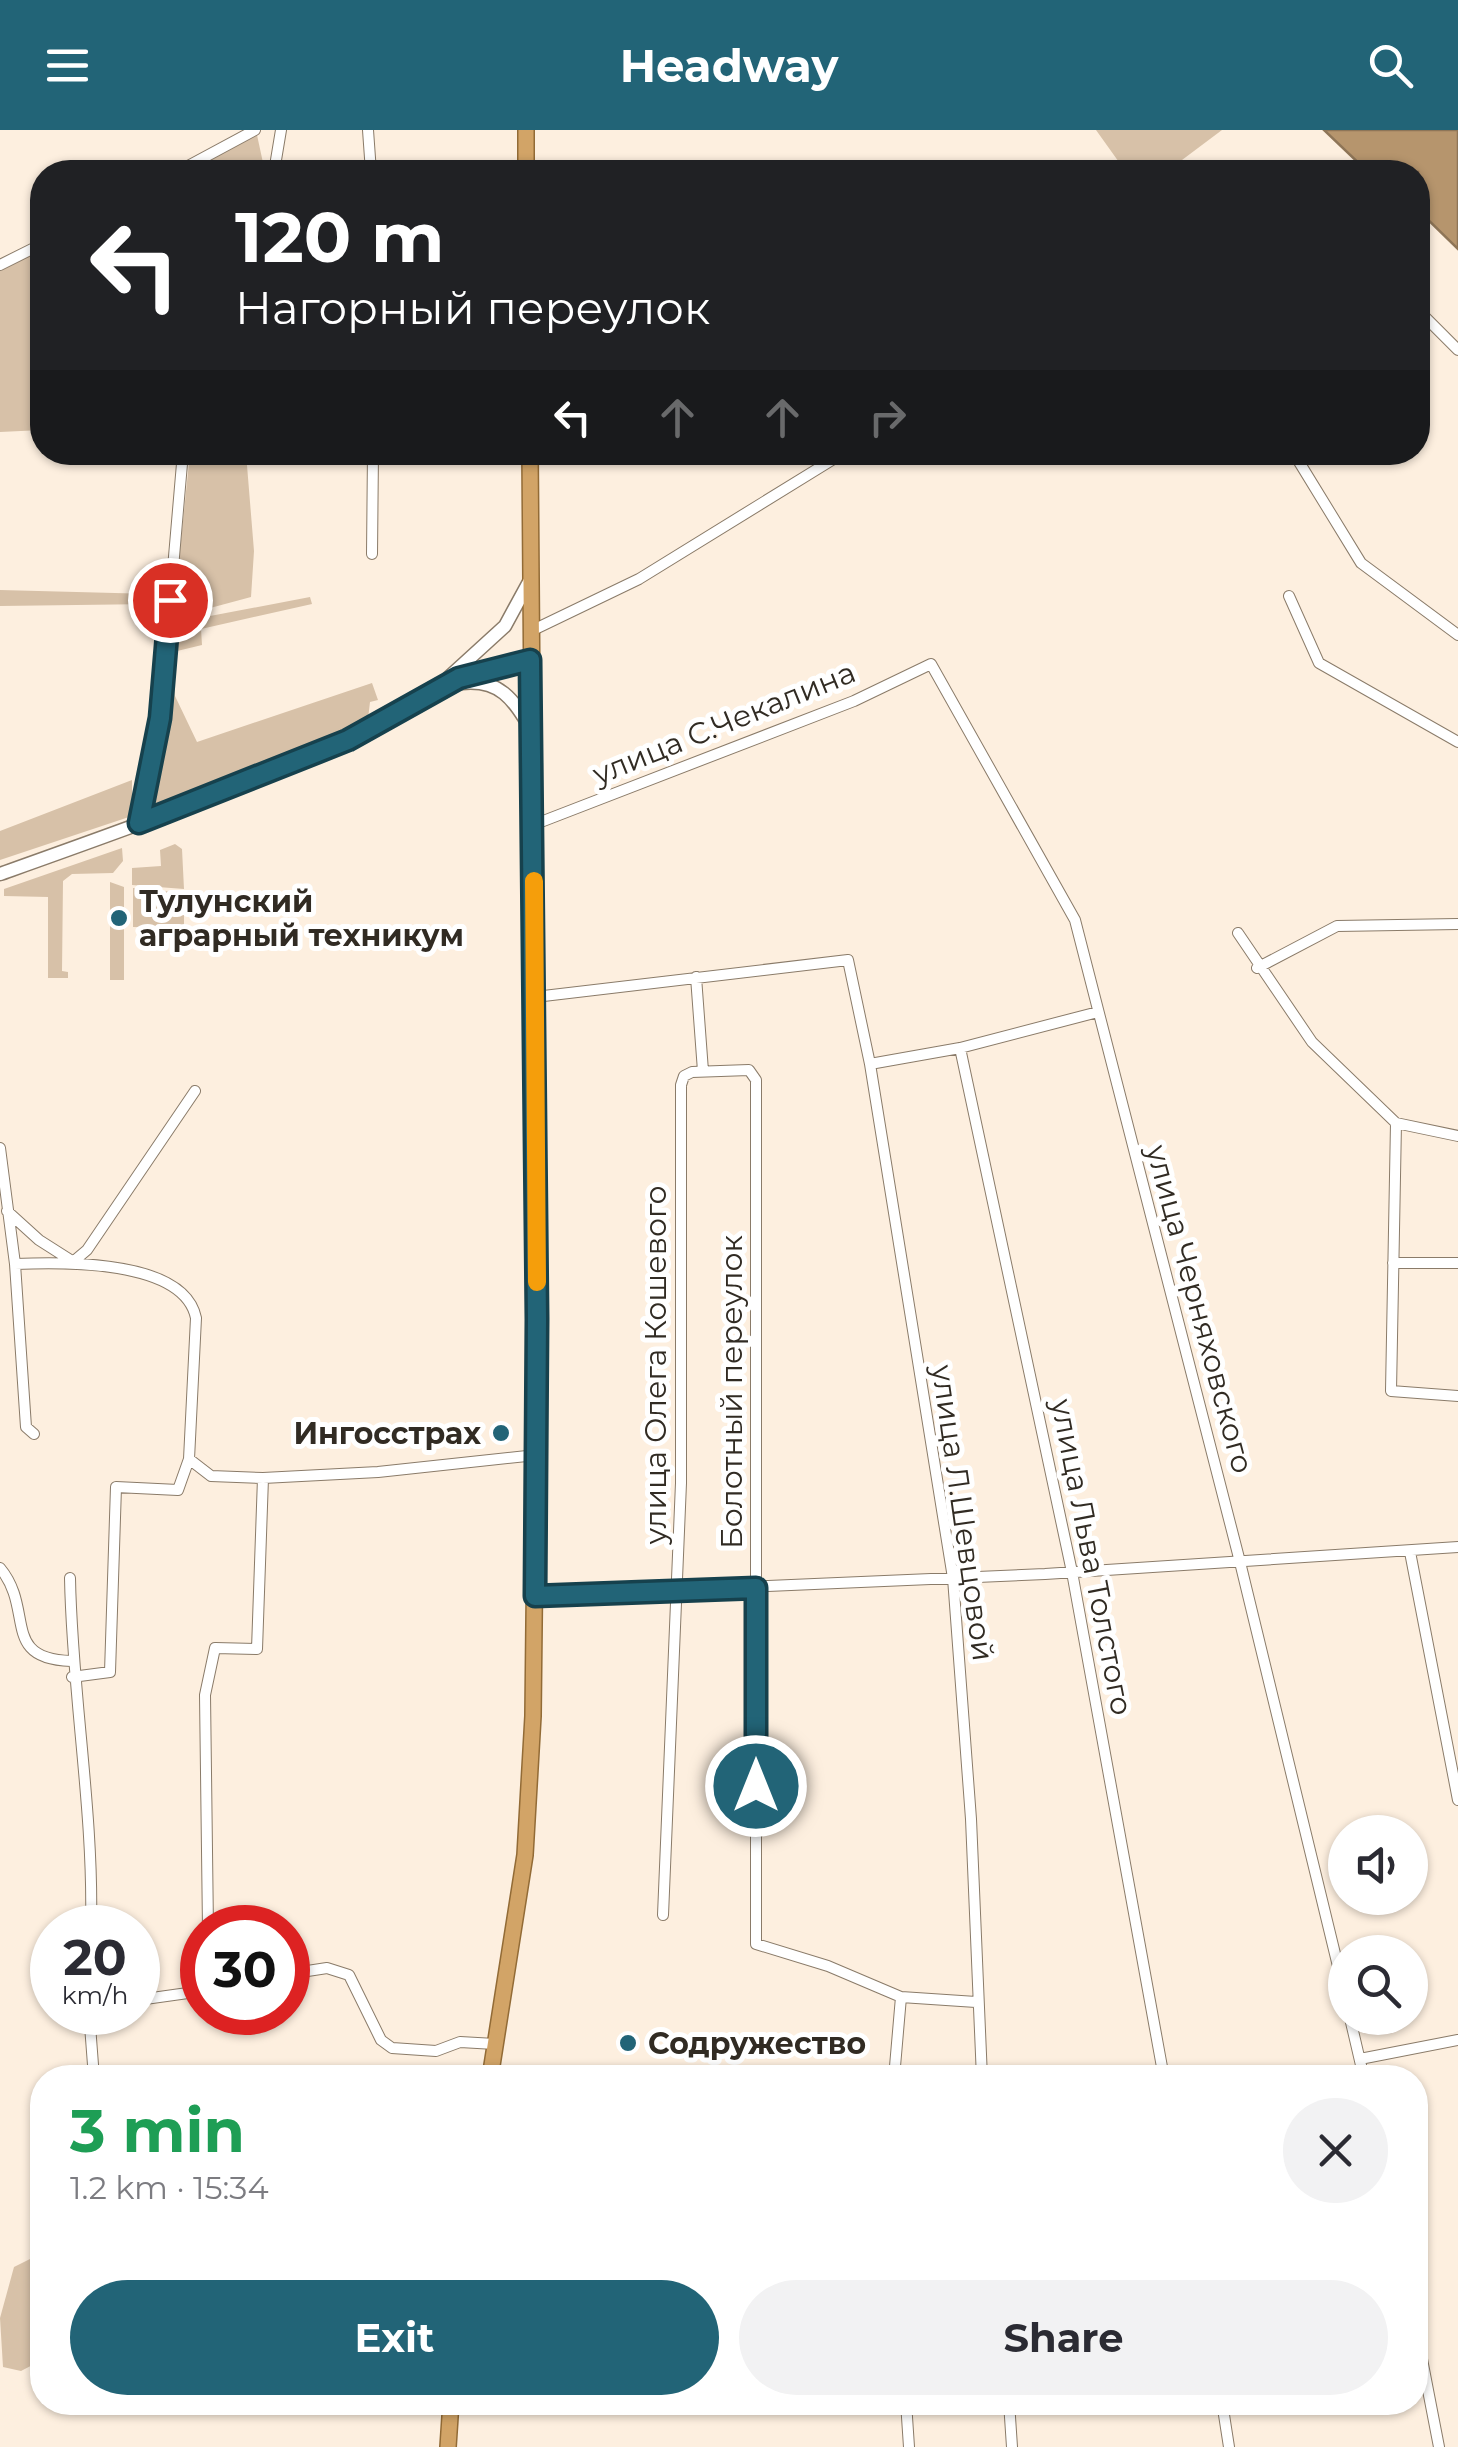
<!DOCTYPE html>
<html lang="en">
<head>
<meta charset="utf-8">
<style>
  :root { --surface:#fff; --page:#f2f2f3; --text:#2b2b33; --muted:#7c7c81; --accent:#226477 }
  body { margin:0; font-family:Montserrat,sans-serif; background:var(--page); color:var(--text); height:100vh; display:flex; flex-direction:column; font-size:38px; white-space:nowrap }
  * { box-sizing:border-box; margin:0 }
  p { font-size:32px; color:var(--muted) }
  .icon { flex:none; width:55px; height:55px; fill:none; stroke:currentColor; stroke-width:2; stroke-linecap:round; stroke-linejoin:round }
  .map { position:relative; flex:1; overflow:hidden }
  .panel { position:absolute; left:30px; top:1935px; width:1398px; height:350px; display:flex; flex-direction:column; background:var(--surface); border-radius:40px; box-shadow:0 2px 8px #0004 }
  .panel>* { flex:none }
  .banner { position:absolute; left:30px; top:30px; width:1400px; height:305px; border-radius:40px; box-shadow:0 2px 8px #0004; background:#202124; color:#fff; overflow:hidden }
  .tools { position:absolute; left:1328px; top:1685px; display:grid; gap:20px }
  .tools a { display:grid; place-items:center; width:100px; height:100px; border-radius:50%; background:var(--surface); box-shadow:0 2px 8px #0004; font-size:50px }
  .speed { position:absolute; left:30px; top:1775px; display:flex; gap:20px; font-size:50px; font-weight:700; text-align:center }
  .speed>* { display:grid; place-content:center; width:130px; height:130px; border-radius:50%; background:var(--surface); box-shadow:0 2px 8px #0004; line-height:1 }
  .speed small { font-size:25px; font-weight:400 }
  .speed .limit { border:15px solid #d22; background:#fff; color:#111 }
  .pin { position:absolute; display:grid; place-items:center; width:85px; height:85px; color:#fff; margin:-42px; border:5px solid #fff; border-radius:50%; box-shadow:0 2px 10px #0007 }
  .me { position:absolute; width:110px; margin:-55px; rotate:0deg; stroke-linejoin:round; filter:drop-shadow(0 0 8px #0008) }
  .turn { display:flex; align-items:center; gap:35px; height:210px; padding:0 40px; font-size:45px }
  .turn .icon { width:130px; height:130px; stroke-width:2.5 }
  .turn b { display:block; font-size:70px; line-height:85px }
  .lanes { display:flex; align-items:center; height:95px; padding:0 40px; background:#0003; justify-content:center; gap:50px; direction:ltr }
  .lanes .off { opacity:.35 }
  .round { display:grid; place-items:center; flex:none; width:105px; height:105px; border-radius:52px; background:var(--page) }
  .overview { display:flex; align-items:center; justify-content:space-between; height:170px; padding:0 40px }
  h1 { font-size:60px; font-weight:700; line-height:75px; color:#1e9e55 }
  .cta { display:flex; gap:20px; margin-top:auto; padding:20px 40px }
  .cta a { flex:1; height:115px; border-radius:60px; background:var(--accent); color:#fff; font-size:40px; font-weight:700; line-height:115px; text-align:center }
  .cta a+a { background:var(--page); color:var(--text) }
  header { display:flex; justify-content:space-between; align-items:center; height:130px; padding:0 40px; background:var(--accent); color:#fff; font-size:45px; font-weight:700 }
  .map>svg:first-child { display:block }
  .green { fill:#d7c1a8 }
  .water { fill:#b6956d; stroke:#8e7557; stroke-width:2.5 }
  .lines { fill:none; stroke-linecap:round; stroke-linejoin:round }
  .minor-casing { stroke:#8a7b69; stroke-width:12 }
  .tertiary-casing { stroke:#8a7b69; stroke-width:15 }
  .trunk-casing { stroke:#926b36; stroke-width:18 }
  .minor { stroke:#fff; stroke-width:10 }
  .tertiary { stroke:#fff; stroke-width:12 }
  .trunk { stroke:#d2a467; stroke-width:15 }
  .route-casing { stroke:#16414d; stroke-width:25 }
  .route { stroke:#226477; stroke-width:18 }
  .slow { stroke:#f59e0b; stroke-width:18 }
  .poi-dot { fill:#226477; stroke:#fff; stroke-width:4 }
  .labels { text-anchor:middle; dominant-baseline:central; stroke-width:10; stroke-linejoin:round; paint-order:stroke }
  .street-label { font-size:30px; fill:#312b23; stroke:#fff }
  .poi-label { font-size:30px; font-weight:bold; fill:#312b23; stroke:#fff; text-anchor:start }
</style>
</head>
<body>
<header><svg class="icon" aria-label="menu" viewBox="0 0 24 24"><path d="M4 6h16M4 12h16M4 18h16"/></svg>Headway<svg class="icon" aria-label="search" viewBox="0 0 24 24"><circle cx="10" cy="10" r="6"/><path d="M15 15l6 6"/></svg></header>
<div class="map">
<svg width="1458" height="2317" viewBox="0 0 1458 2317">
  <rect width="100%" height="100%" fill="#fdefdf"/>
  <path class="green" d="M1096 0H1222L1166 42H1126Z
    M257 5 265 42H204V33Z
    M42 120V300L0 302V141Z
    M190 323H246L254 421 251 467 173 488Z
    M0 460 153 464V474L0 476Z
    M310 467 312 474 201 499 202 515 173 522 174 501 189 490Z
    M173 540 175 566 197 612 372 553 378 570 370 572 368 589 331 609 147 681Z
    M132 650V686L0 730V701Z
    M175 714 182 719 184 759 132 755V738L161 736 160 720Z
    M122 718 123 731 113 743 72 744 63 751 62 841 68 842V848H48V767L4 766V759Z
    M110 752 124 757V850H110Z
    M133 758 184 763V798L133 797Z
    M42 2123V2230L21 2241 3 2237 0 2188 14 2137Z"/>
  <path class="water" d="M1324 0H1458V119L1418 80V42H1368Z"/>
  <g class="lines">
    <g class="minor-casing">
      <path id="minor" d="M368 0 371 42
        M177 42 255 0
        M274 42 281 0
        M0 135 42 114
        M1418 180 1458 220
        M1293 322 1361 433 1458 505
        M372 424 373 322
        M1289 466 1319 533 1458 612
        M531 501 639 449 845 322
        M139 693 160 589 183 322
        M533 695 854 571 931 534 1075 790 1239 1428 1345 1865
        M1238 803 1312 912 1396 993 1458 1006
        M1257 838 1337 796 1458 794
        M696 847 703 941
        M535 867 848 830 870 934 953 1448 971 1689 982 1948
        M960 918 1072 1442 1164 1948
        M870 934 960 918 1098 882
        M1396 993 1391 1261 1458 1266
        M0 1018 15 1134 26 1297 34 1304
        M7 1081 39 1110 72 1131
        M74 1131 87 1120 195 961
        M1393 1133H1458
        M15 1134C60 1132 184 1129 196 1188L189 1329 178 1360 116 1357 110 1542 72 1547
        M189 1329 211 1346 263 1348 378 1342 536 1325
        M1410 1422 1458 1670
        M0 1438C35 1480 0 1529 71 1531
        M70 1448C72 1565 94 1681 91 1798
        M535 1466 1045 1444 1458 1417
        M663 1785 681 1353V955L684 946 692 942 749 940 756 950V1814L828 1836 901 1867 976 1872
        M208 1798 205 1565 215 1518 257 1519 263 1348
        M288 1844 327 1838 349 1845 381 1910 392 1918 436 1921 460 1912 495 1914
        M138 1870 202 1861
        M89 1882 94 1948
        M1350 1888 1364 1948
        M1360 1929 1458 1910
        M894 1948 901 1867
        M1415 2193 1439 2317
        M906 2272 909 2317
        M1009 2272 1012 2317
        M1222 2272 1229 2317"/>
    </g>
    <g class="tertiary-casing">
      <path id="tertiary" d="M448 548 505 496 530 450
        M462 553C500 549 513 569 531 599
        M0 744C115 703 231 662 342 612 411 582 452 544 530 531"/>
    </g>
    <g class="trunk-casing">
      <path id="trunk" d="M526 0V42
        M490 1948 525 1725 533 1586 537 1223 530 322
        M448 2317 451 2272"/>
    </g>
    <use href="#minor" class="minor"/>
    <use href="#tertiary" class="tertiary"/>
    <use href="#trunk" class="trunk"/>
  </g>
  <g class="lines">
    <g class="route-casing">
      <path id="route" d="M170 470 160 588 139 693 348 610 459 548 530 530 537 1189 535 1466 756 1458V1656"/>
    </g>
    <use href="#route" class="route"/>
    <path class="slow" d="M534 751 537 1152"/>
  </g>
  <g class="poi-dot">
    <circle cx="119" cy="788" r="10"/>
    <circle cx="501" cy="1303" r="10"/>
    <circle cx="628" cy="1913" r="10"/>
  </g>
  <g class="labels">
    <g class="street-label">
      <text transform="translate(724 593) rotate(-22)">улица С.Чекалина</text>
      <text transform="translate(1200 1179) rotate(75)">улица Черняховского</text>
      <text transform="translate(655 1235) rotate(-90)">улица Олега Кошевого</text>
      <text transform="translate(731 1262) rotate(-90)">Болотный переулок</text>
      <text transform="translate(963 1383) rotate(82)">улица Л.Шевцовой</text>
      <text transform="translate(1092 1427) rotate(79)">улица Льва Толстого</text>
    </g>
    <g class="poi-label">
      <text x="139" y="771">Тулунский<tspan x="139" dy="34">аграрный техникум</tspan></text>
      <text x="481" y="1303" text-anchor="end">Ингосстрах</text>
      <text x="648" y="1913">Содружество</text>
    </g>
  </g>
</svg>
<div class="tools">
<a><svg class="icon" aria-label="sound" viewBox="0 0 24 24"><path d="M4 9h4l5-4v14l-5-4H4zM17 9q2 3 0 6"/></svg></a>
<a><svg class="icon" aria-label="search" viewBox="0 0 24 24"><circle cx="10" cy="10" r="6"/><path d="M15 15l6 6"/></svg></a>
</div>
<div class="speed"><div>20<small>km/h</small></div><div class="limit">30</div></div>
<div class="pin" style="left:170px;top:470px;background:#d93025"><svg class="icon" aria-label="arrive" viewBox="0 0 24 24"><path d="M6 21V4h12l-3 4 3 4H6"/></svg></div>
<svg class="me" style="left:756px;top:1656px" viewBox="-20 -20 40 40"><circle r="17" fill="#226477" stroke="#fff" stroke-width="3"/><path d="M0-11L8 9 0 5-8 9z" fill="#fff"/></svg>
<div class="banner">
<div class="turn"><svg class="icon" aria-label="left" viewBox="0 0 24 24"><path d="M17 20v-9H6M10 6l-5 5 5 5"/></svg><div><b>120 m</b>Нагорный переулок</div></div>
<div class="lanes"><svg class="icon" aria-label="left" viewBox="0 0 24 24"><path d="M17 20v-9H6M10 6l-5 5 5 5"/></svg><svg class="icon off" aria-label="ahead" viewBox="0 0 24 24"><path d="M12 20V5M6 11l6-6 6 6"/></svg><svg class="icon off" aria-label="ahead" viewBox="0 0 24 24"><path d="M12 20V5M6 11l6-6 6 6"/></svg><svg class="icon off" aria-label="right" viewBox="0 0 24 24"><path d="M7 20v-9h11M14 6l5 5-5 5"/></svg></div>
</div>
<section class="panel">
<div class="overview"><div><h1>3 min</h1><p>1.2 km · 15:34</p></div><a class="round"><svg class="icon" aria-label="close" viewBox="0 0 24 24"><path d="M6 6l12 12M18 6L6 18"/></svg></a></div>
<div class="cta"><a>Exit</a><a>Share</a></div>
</section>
</div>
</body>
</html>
